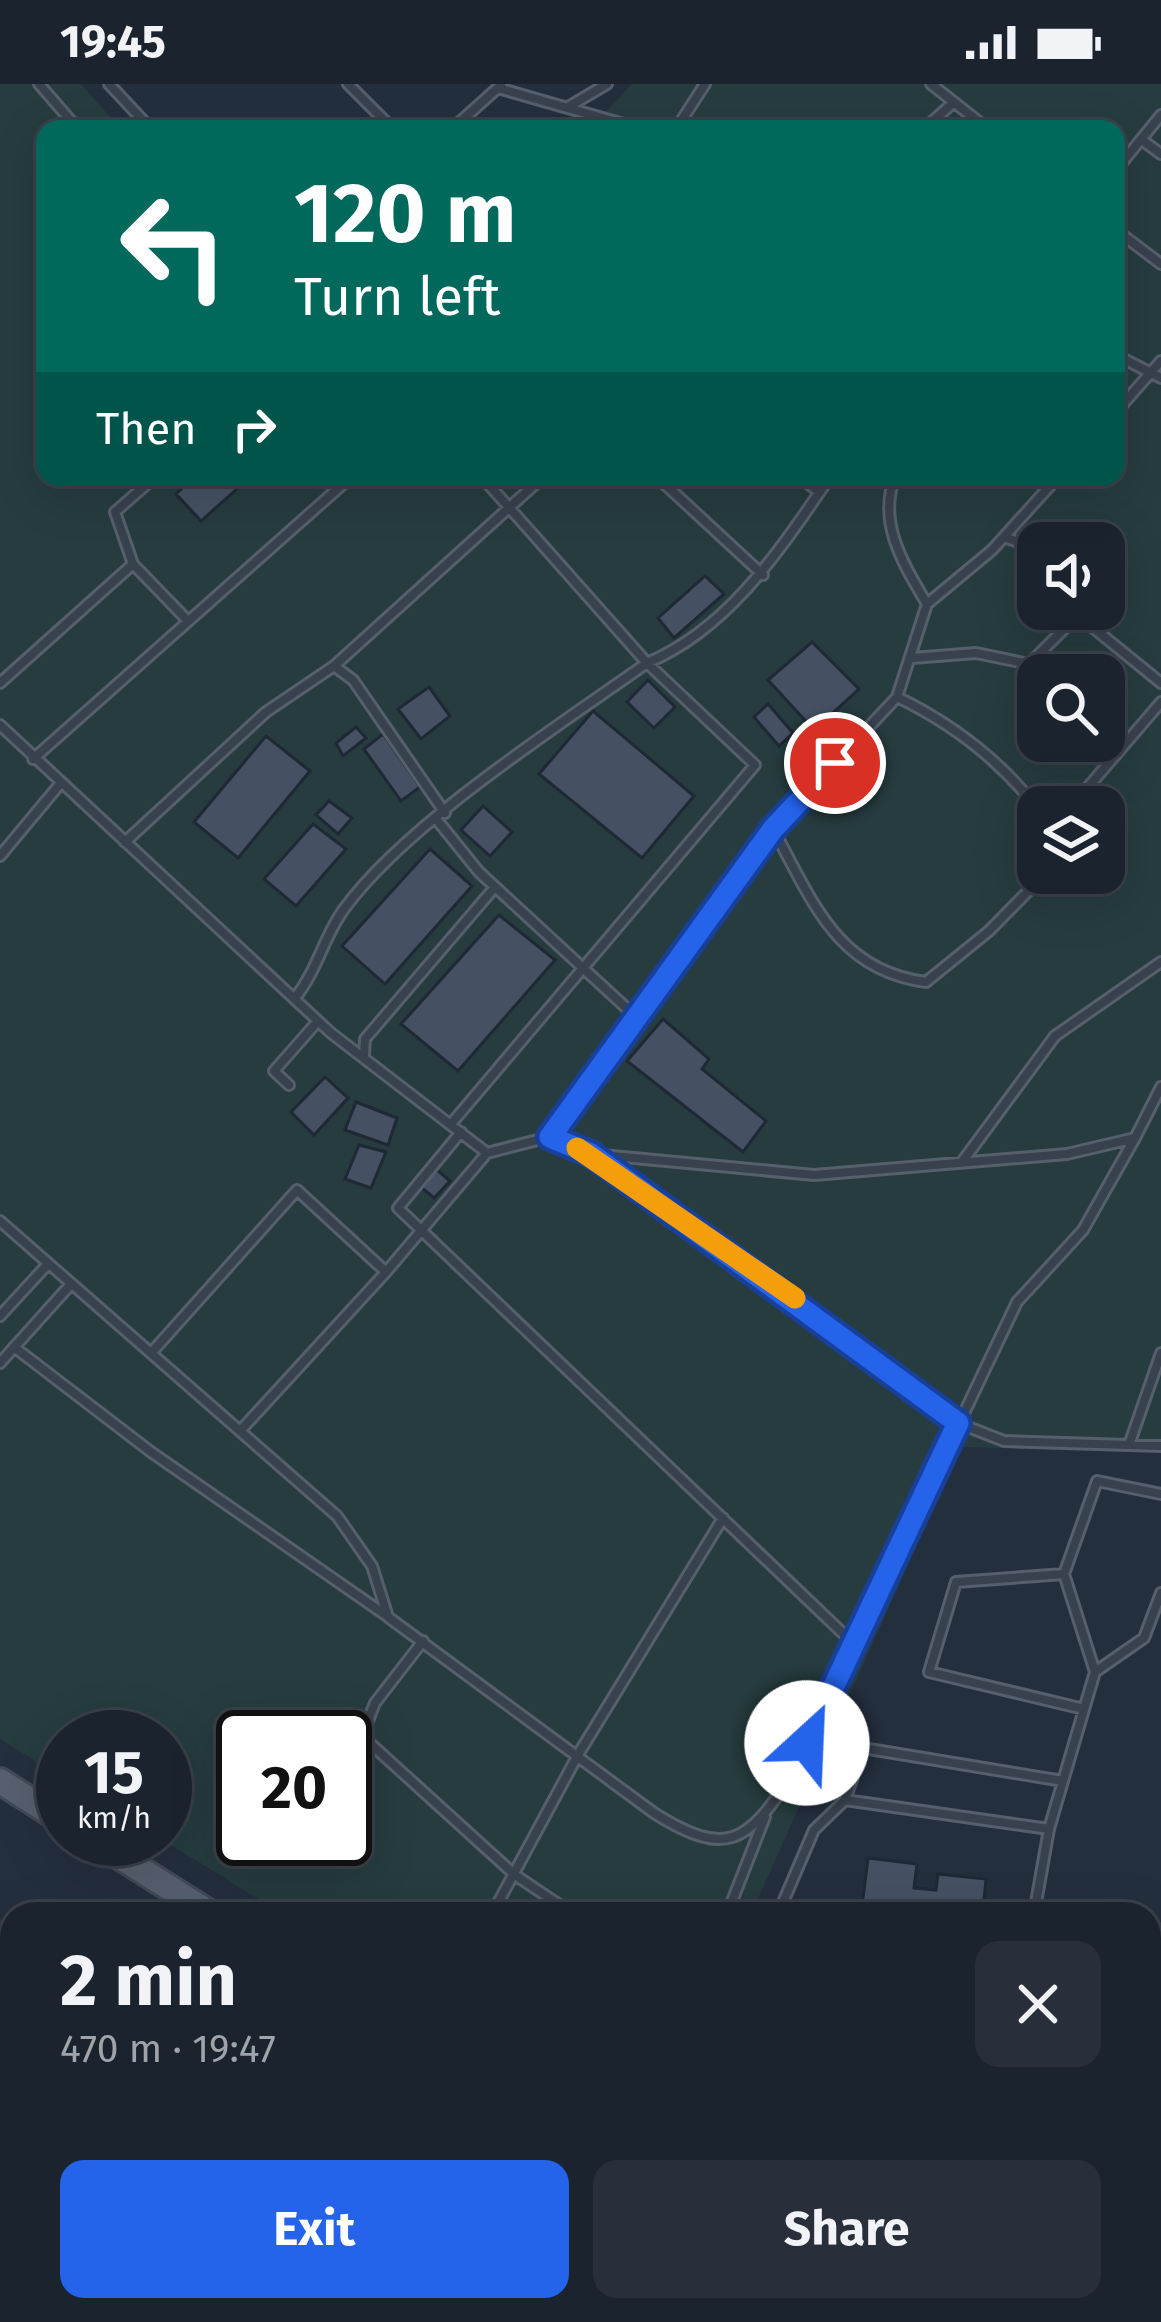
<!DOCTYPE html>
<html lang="en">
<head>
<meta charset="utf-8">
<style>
  :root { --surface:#1b232e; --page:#282f3a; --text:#f1f3f6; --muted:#a0a4aa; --line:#39404a; --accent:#2563eb }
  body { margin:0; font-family:"Fira Sans",sans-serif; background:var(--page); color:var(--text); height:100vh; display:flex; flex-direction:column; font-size:45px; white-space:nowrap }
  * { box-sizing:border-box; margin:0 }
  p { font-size:39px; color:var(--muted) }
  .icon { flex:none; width:66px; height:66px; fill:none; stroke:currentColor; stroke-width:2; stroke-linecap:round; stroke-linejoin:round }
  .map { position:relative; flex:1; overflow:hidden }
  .side { position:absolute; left:0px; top:1818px; width:1161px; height:420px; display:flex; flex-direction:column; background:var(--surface); border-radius:36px 36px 0 0; box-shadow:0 12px 48px #0002,0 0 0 3px var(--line) }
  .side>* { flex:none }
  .banner { position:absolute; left:36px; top:36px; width:1089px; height:366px; border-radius:24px; box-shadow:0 12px 48px #0002,0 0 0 3px var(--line); background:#00695c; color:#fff; overflow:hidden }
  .fabs { position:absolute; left:1017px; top:438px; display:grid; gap:24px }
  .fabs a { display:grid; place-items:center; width:108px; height:108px; border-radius:24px; background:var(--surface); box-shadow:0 12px 48px #0002,0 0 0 3px var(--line); font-size:60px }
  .speed { position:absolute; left:36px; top:1626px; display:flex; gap:24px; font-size:60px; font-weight:700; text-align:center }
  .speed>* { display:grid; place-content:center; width:156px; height:156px; border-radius:50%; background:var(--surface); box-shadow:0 12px 48px #0002,0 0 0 3px var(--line); line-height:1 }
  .speed small { font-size:30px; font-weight:400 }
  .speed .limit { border:6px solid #111; border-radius:18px; background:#fff; color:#111 }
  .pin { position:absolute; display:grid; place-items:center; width:102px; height:102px; color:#fff; margin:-51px; border:6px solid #fff; border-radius:50%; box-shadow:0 3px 12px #0007 }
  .me { position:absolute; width:132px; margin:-66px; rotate:25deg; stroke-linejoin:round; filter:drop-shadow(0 0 9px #0008) }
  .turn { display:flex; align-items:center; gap:42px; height:252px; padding:0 60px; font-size:54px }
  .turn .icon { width:156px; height:156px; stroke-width:2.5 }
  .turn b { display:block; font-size:84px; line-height:102px }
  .then { display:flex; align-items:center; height:114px; padding:0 60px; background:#0003; gap:24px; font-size:45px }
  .round { display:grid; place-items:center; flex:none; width:126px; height:126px; border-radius:24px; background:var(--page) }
  .summary { display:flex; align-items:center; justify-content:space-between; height:204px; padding:0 60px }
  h1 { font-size:72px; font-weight:700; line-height:90px }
  .primary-button { display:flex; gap:24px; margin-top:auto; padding:24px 60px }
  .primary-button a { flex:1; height:138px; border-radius:24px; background:var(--accent); color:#fff; font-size:48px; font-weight:700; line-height:138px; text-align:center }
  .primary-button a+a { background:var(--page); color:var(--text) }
  .status { display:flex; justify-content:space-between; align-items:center; height:84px; padding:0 60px; background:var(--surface); direction:ltr }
  .status svg { height:33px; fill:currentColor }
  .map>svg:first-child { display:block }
  .green { fill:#263c3f; fill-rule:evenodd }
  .building { fill:#455162; stroke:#1f2835; stroke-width:3 }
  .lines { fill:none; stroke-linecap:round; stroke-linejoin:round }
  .service-casing { stroke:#565f6c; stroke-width:14 }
  .minor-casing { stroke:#565f6c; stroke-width:21 }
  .tertiary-casing { stroke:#565f6c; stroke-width:24 }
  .primary-casing { stroke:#414a57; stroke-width:30 }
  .service { stroke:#38414e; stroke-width:8 }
  .minor { stroke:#38414e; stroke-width:15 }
  .tertiary { stroke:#38414e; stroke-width:18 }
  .primary { stroke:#56606e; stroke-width:24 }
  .route-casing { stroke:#184099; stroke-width:30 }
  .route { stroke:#2563eb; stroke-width:21 }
  .slow { stroke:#f59e0b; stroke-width:21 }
</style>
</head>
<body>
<div class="status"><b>19:45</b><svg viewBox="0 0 49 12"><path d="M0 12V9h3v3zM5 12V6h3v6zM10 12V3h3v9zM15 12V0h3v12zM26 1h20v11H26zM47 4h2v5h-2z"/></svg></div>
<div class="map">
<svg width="1161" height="2238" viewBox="0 0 1161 2238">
  <rect width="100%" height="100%" fill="#242f3e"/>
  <path class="green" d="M0 0H81L121 45H45V393H1116V45H590L632 0H1161V1368L961 1363 751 1830H283L161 1755 165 1653H63V1694L0 1655ZM1038 459H1104V525H1038ZM1038 591H1104V657H1038ZM1038 723H1104V789H1038ZM243 1653H345V1755H243Z"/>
  <path class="building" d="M194 393H244L247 396 201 437 176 410Z
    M705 492 724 510 674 554 658 534Z
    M812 558 859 605 814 646 768 596Z
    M648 596 675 623 654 644 627 618Z
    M429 603 450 632 421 655 398 625Z
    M768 620 793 649 779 662 754 633Z
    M593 627 694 712 642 774 539 690Z
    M356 643 366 654 343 672 336 659Z
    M383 650 420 703 401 717 364 665Z
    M266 652 310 687 238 774 194 738Z
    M329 717 352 734 338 750 316 731Z
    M483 722 512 748 490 772 461 746Z
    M313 740 346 765 296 822 264 795Z
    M430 765 472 802 385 900 342 862Z
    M499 831 555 876 458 987 401 940Z
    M663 935 709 975 702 985 766 1037 743 1068 627 977Z
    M325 993 348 1014 314 1051 291 1028Z
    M356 1018 397 1034 388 1061 345 1046Z
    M359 1061 386 1068 371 1104 345 1095Z
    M435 1084 450 1097 434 1114 421 1103Z
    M868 1774 917 1780 914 1804 936 1806 938 1790 986 1795 983 1827 1000 1830H861Z"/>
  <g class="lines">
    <g class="service-casing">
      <path id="service" d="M39 0 78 45
        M109 0 151 45
        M348 0 393 45
        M931 0 988 45
        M498 4 641 45
        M568 23 607 0
        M452 45 501 1
        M676 45 705 0
        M924 45 954 18
        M1142 56 1161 70
        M1116 86 1161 31
        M1116 146 1161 180
        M1116 271 1161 294
        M1116 328 1161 277
        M657 393 763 491
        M800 393 819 408
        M895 393C877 439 904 481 927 520
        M1004 453 1038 465
        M133 480 188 537
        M1081 525 1091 542 1161 599
        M912 574 976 569 1029 580 1082 527
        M334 582 353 596 445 729
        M0 599 133 480 115 428 155 393
        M897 613C953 640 999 675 1038 725
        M0 641 331 949 487 1069 549 1053 591 1070 814 1091 1067 1070 1135 1054 1161 1003
        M33 675 351 393
        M1071 723 1161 618
        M437 736 479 788 636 933
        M773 745C812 816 837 887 926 898L989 847 1046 789
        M125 758 266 628 334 582 543 393
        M0 772 60 700
        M295 914C318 885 324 852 344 825 407 739 558 642 647 579 730 544 781 464 830 393
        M364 972 365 955 495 803
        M289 1001 274 987 318 937
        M451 1040 755 681 647 579 482 393
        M461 1048 398 1124 854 1560
        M549 1053 773 745 897 613 927 520 992 466 1058 393
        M592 1070 958 1339 1004 1357 1161 1362
        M962 1078 1055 952 1161 878
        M0 1137 337 1432 372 1482 388 1533 654 1729C726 1774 747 1760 791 1692L1017 1218 1083 1146 1135 1054
        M0 1232 47 1181
        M14 1263 151 1368 387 1532
        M152 1268 297 1106 386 1188 487 1069
        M0 1279 71 1200
        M241 1346 386 1188
        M1129 1361 1161 1269
        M1064 1490 1095 1588
        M423 1557 375 1619 362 1652 515 1791 573 1830
        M1084 1625 929 1588 956 1498 1064 1490 1097 1397 1161 1410
        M845 1716 1049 1745 1063 1697
        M492 1830 579 1669 723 1434
        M727 1830 765 1733
        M778 1830 814 1746 845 1716 863 1664 1063 1697 1095 1588 1144 1554 1161 1509
        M1034 1830 1049 1745
        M1149 2206 1161 2207"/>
    </g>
    <g class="minor-casing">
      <path id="minor" d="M238 2238V2226
        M857 2238 858 2226"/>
    </g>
    <g class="tertiary-casing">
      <path id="tertiary" d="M0 2083H12"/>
    </g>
    <g class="primary-casing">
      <path id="primary" d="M0 1697 63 1737
        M92 1755 211 1830
        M1149 2108H1161"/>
    </g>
    <use href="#service" class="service"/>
    <use href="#minor" class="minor"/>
    <use href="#tertiary" class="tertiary"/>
    <use href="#primary" class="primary"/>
  </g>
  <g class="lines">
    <g class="route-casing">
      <path id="route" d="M807 1659 958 1339 591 1070 550 1053 773 745 835 679"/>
    </g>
    <use href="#route" class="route"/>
    <path class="slow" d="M577 1064 795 1214"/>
  </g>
</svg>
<div class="fabs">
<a><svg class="icon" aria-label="sound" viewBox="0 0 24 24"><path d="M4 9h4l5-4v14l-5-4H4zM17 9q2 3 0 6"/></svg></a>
<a><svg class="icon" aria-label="search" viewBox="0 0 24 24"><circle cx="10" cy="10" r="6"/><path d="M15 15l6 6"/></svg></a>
<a><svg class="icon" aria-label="layers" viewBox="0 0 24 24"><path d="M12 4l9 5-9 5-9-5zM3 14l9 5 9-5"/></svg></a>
</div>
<div class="speed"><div>15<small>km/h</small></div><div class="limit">20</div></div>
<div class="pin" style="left:835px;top:679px;background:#d93025"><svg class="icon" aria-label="arrive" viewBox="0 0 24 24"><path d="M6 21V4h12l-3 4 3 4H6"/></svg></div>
<svg class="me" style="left:807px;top:1659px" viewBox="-20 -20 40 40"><circle r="19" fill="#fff"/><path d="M0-13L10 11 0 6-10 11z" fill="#2563eb"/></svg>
<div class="banner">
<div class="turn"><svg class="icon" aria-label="left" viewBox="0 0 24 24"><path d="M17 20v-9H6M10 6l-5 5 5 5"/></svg><div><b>120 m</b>Turn left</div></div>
<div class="then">Then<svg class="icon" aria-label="right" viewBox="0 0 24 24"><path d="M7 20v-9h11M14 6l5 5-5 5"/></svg></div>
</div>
<section class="side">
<div class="summary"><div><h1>2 min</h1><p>470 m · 19:47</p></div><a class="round"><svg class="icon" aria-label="close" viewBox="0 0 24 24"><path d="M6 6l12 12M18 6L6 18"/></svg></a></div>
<div class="primary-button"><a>Exit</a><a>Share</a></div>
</section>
</div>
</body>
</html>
